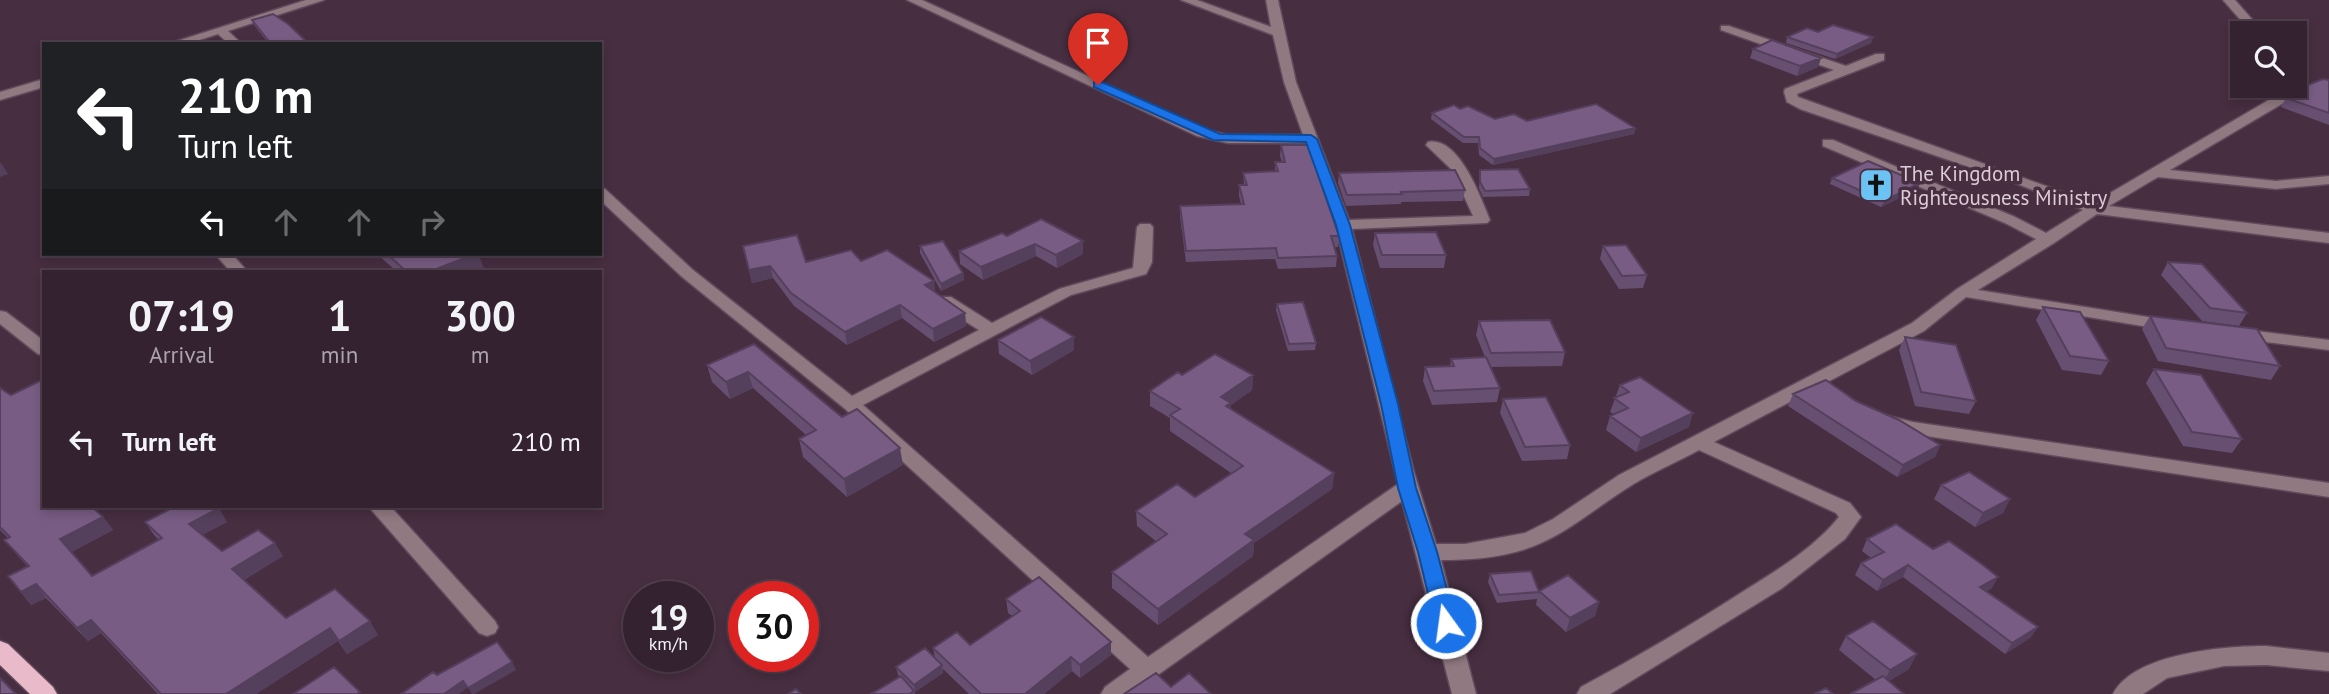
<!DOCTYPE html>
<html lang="en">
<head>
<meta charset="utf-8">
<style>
  :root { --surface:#352231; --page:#3d2a39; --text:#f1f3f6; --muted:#aaa4ab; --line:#4f3f4d }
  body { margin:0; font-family:"PT Sans",sans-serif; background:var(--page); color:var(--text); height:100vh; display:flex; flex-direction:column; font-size:26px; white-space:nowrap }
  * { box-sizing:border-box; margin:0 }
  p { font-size:23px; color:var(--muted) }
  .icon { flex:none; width:38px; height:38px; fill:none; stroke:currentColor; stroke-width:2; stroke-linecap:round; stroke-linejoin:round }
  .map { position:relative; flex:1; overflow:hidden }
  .side { position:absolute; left:42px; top:270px; width:560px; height:238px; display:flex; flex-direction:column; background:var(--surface); border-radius:0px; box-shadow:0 4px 10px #0003,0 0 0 2px var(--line) }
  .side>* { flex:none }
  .top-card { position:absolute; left:42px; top:42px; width:560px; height:214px; border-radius:0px; box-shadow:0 4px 10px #0003,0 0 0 2px var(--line); background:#202124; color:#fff; overflow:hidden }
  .fabs { position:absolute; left:2230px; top:21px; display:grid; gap:14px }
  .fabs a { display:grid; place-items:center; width:77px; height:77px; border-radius:0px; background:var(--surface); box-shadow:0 4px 10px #0003,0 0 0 2px var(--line); font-size:35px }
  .speed { position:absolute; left:623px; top:581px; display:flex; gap:14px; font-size:35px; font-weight:700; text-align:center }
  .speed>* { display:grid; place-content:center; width:91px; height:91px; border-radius:50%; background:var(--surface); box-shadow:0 4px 10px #0003,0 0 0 2px var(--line); line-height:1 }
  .speed small { font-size:18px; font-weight:400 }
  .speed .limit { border:10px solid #d22; background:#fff; color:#111 }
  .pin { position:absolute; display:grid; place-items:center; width:60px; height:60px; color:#fff; margin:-72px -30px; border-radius:50% 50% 50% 0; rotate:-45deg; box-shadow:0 0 7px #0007 }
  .pin .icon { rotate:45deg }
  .me { position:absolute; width:77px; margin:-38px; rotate:346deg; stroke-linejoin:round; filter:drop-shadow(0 0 5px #0008) }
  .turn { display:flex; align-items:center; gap:24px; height:147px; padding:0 21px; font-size:32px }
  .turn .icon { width:91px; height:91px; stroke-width:2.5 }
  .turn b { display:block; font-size:49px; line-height:60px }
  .lanes { display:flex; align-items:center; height:66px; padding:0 21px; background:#0003; justify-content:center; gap:35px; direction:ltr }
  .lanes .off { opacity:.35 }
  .eta { display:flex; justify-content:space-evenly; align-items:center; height:119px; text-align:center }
  .eta b { font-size:42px; font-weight:700; line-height:49px }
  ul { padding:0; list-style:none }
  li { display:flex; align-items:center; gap:21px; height:105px; padding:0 21px }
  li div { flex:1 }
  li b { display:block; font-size:26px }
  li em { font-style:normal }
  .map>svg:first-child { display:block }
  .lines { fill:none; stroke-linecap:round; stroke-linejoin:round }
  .minor-casing { stroke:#624a5c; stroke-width:3 }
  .major-casing { stroke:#624a5c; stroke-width:3 }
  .minor { fill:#907981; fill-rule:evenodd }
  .major { fill:#e9baca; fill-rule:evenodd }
  .wall { fill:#674f71 }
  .shaded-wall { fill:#54405c }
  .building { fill:#785c83; stroke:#54405c; stroke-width:2 }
  .route { fill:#1a73e8; stroke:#114b97; stroke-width:2 }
  .labels { text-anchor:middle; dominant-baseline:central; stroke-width:7; stroke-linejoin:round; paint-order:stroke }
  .poi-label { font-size:21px; fill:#dcccd7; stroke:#472e41; text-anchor:start }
</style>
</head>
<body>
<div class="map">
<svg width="2329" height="694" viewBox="0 0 2329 694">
  <rect width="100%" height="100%" fill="#472e41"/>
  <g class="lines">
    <g class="minor-casing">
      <path id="minor" d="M306 0H324L228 31 242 44H229L218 34 187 44H168Z
        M907 0H922L1206 130 1228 135H1303L1284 82 1273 35 1181 0H1197L1271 27 1266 0H1278L1296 82 1349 220 1473 216 1452 170 1426 145 1428 142C1459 136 1481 198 1490 220L1487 223 1352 229 1414 472 1436 544H1465L1525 533 1553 519 1619 475 1912 323 1957 289 2036 239 2005 223 1823 146V140H1833L2015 217 2046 233 2083 210 2010 181 1800 109 1787 102 1784 92 1785 89 1834 70 1721 30V26H1729L1846 66 1876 54H1884V60L1797 94 1798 97 2093 203 2279 94 2283 86 2294 84 2290 99 2170 170 2276 181 2329 176V184L2276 189 2158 177 2109 206 2329 233V243L2097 214 2054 243 1978 290 2167 320 2173 321 2176 325 2173 329 2167 330 1966 297 1924 331 1714 442 1850 503 1861 517 1845 539 1781 589 1610 694H1577L1581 687C1637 657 1693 624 1747 589 1779 569 1815 547 1839 517L1836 513 1699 450C1677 462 1653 472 1632 485 1601 504 1574 528 1541 543 1511 557 1473 560 1441 560L1476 694H1452L1402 501 1131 694H1101L1105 687 1130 669 844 408 681 276 600 200V188L605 189 693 270 852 396 979 330 939 305 937 301 939 297H951L992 323 1059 289 1133 268 1137 227 1140 224H1150L1153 227 1152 262 1146 274 1071 295 863 405 1148 657 1398 484 1336 228 1306 143H1228L1197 136Z
        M2223 0H2235L2264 33H2252Z
        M44 79V87L0 100V92Z
        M215 254H232L247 271H230Z
        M0 311 6 312 44 341V355L38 354 0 324Z
        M2240 329 2329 340V350L2234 338 2231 334Z
        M1889 416 1913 422 2329 483V497L1913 434 1882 426 1880 422 1882 418Z
        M368 506H390L495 621 498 627 495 633 487 636 479 633Z
        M2266 646 2329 653V671L2266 665 2224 666 2167 678 2143 694H2113C2134 653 2225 646 2266 646Z"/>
    </g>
    <g class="major-casing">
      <path id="major" d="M0 641 8 644 53 687 57 694H30L0 665Z"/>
    </g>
    <use href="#minor" class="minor"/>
    <use href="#major" class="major"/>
  </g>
  <path class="wall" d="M252 20 309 44H269L254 25Z
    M1787 37H1873L1871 43 1835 59 1786 43Z
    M1753 49 1821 58 1818 67 1797 76 1750 58Z
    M2329 80V125L2281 107 2286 98Z
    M1460 109 1495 119 1635 128 1634 134 1493 165 1479 155 1478 143H1463L1431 119 1432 113Z
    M1281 145 1339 236 1338 247H1334L1337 256 1336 267 1278 269 1275 259 1186 262 1180 217V206L1241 204 1239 196V185H1244L1243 173 1275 171V162H1282L1280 156Z
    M1480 170 1530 189 1529 196 1483 197 1479 188Z
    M1339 173 1465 190 1463 201 1401 202V204L1346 206 1338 183Z
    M1832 178 1918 189 1881 207 1830 184Z
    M1375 233 1446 255 1444 268H1380L1373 245Z
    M1007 236 1083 254 1057 268 1036 256 983 280 960 264 959 251Z
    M743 246 806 262 861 261 934 281 935 292 965 313 966 326 934 342 902 318 847 345 794 306 773 278 752 283Z
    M920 246 963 273 964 280 941 291 920 253Z
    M1603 246 1647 275 1643 288 1619 289 1600 259Z
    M377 254H478L484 269 478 271H396Z
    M2168 262 2247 313 2239 326 2202 321 2161 275Z
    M1277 304 1316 343 1315 350 1288 351 1276 310Z
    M2043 307 2109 361 2101 375 2062 370 2036 320Z
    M2150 316 2280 366 2271 380 2158 361 2142 329Z
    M1479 321 1565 352 1562 366 1490 367 1500 388 1497 402 1432 405 1423 381 1425 367 1450 366 1451 359 1485 357 1476 335Z
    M1905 337 1976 401 1969 414 1915 406 1899 350Z
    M998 340 1074 350 1032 375 999 354Z
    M754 344 842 417 903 465 847 497 803 457 799 439 806 435 753 388 730 399 712 382 707 365Z
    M2154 369 2242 439 2232 453 2183 446 2146 383Z
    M1182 375H1253L1252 390 1231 405 1230 409 1334 473 1332 489 1254 543 1253 556 1158 625 1112 588V572L1157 542 1137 526 1136 511 1195 497 1231 473 1170 431V418L1150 406V391Z
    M1620 385 1689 427 1636 452 1606 430 1610 416 1614 414 1610 412Z
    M0 388 44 506 103 517 113 530 71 552 92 576 159 540 154 535 145 522H227L202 535 222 551 283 556 244 580 286 618 378 635 347 654 338 641 256 694H158L101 633 88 641 46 598 31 605 8 576 27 566 4 540 8 538 0 530Z
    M1793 394 1856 401 1940 445 1935 457 1897 477 1788 406Z
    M1503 399 1570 445 1567 459 1522 461 1500 413Z
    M1941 485 2010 499 2003 513 1975 527 1934 499Z
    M1867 539 1933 549 1992 588 1987 591 2038 627 2030 638 2005 654 1903 577 1877 591 1855 575 1861 563 1871 558 1862 551Z
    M1490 574 1539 591 1599 602 1595 616 1566 632 1536 605 1537 599 1497 603 1488 582Z
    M1006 599 1111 642V655L1080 678 1072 671 1044 694H969L943 669V673L915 692 914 691 915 694H871L900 677 898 675 896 667 935 658 933 648 970 645 1012 616 1008 613Z
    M1846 636 1909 669 1889 681 1876 680 1839 650Z"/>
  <path class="shaded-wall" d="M1873 37 1871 43 1835 59 1837 54Z
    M1821 58 1818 67 1797 76 1800 66Z
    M1635 128 1634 134 1493 165 1494 159Z
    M0 163H1L8 174 0 177Z
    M1920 183 1918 189 1881 207 1884 201Z
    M1083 241V254L1057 268 1056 255Z
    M1035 244 1036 256 983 280 981 267Z
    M475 254H478L484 269 478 271H431Z
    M770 266 773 278 752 283 749 270Z
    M963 273 964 280 941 291V284Z
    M934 281 935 294 925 285Z
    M900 305 902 318 847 345 845 332Z
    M965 313 966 326 934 342 933 329Z
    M1074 337V350L1032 375 1030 361Z
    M748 372 753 388 730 399 726 382Z
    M1253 375 1252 390 1231 405 1230 418 1221 397Z
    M1693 413 1689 427 1636 452 1641 438Z
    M1940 445 1935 457 1897 477 1903 465Z
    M900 448 903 465 847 497 844 479Z
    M1334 473 1332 489 1254 543 1253 556 1158 625V609L1245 534Z
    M2010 499 2003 513 1975 527 1983 513Z
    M219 508 227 522 198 537 189 524Z
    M103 517 113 530 70 553 60 539Z
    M275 543 283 556 240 582 232 569Z
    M1908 565 1903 577 1877 591 1883 580Z
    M1998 577 1992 588 1974 598 1980 587Z
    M36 584 46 598 31 605 21 592Z
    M1599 602 1595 616 1566 632 1570 618Z
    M91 620 101 633 88 641 77 628Z
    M370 621 378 635 347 654 339 641Z
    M2038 627 2030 638 2005 654 2012 643Z
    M330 628 338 641 256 694H226Z
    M1111 642V655L1080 678V665Z
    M1917 654 1909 669 1882 685 1890 670Z
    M1071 657 1072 671 1044 694H1025Z
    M512 662 516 670 474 694H472L468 688Z
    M942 665 943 673 915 692 914 685Z
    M463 681 467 688 459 694H444Z"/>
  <path class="building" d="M273 14 288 24 309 44H271L252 20Z
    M1833 25 1873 37 1837 54 1787 37 1807 28 1818 32Z
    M1772 40 1821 58 1800 66 1753 49Z
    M2323 79 2329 80V113L2286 98 2298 89Z
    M1596 104 1635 128 1494 159 1480 148 1479 137H1464L1432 113 1454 105 1460 109 1468 106 1495 119 1514 114 1527 121Z
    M1281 145H1308L1339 236H1331L1337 256 1278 258 1276 248 1186 251 1180 206 1244 204 1239 185H1247L1243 173 1278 171 1275 162H1285Z
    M1868 161 1920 183 1884 201 1832 178Z
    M1518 169 1530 189 1485 191 1480 182V170Z
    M1455 170 1465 190 1401 192 1402 194 1347 195 1339 173Z
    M1041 219 1083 241 1056 255 1035 244 981 267 959 251 1002 233 1007 236Z
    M1436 232 1446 255H1382L1375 233Z
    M797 235 806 262 851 250 861 261 887 250 934 281 925 285 965 313 933 329 900 305 845 332 791 293 770 266 749 270 743 246Z
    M943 241 963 273 941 284 920 246Z
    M1626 245 1647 275 1622 276 1603 246Z
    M387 254H475L431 271H406Z
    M2168 262 2202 264 2247 313 2210 308Z
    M1303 302 1316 343 1289 344 1277 304Z
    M2043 307 2080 312 2109 361 2070 356Z
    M2150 316 2257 329 2280 366 2166 348Z
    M1041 317 1074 337 1030 361 998 340Z
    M1550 320 1565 352 1491 353 1479 321Z
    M1905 337 1956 345 1976 401 1921 392Z
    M754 344 842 417 857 409 900 448 844 479 799 439 816 430 748 372 726 382 707 365Z
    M1215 354 1253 375 1221 397 1231 403 1226 406 1334 473 1245 534 1254 540 1158 609 1112 572 1167 534 1136 511 1177 484 1195 497 1243 466 1170 415 1180 409 1150 391 1178 372 1182 375Z
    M1486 357 1500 388 1434 391 1425 367 1454 366 1451 359Z
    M2154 369 2201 375 2242 439 2192 432Z
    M1640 377 1693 413 1641 438 1610 416 1628 408 1614 398 1629 392 1620 385Z
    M44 379V506H91L103 517 60 539 92 576 162 538 145 522 176 506H216L219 508 189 524 222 551 258 530 275 543 232 569 286 618 335 589 370 621 339 641 330 628 226 694H161L91 620 77 628 36 584 21 592 8 576 29 566 4 540 10 537 0 527V388L11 395Z
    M1826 380 1856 401 1899 420 1940 445 1903 465 1793 394Z
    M1546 397 1570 445 1525 447 1503 399Z
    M1969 472 2010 499 1983 513 1941 485Z
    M1896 524 1933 549 1949 541 1983 565 1998 577 1980 587 2038 627 2012 643 1908 565 1883 580 1861 563 1884 552 1867 539Z
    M1531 571 1539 592 1499 595 1490 574Z
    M1568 575 1599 602 1570 618 1539 591Z
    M1039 577 1111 642 1080 665 1071 657 1025 694H981L933 648 957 632 970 645 1020 611 1006 599Z
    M1873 621 1917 654 1890 670 1846 636Z
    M497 642 512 662 468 688 463 681 444 694H401L433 672 437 675Z
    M925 648 942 665 914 685 896 667Z
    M334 667 360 692 357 694H293Z
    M1156 673 1171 687 1189 673 1211 694H1124Z
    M901 676 914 691 911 693 913 694H871Z
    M1883 676 1904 694H1850Z
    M0 678 16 694H0Z
    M1826 688 1833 694H1814Z
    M796 689 801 694H788Z"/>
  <path class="route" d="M1094 82H1102L1220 134 1311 135 1317 139 1350 225 1398 404 1416 488 1437 552 1456 623 1453 628 1446 631 1438 628 1435 623 1418 552 1398 488 1381 404 1336 225 1306 142 1213 140 1094 87Z"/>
  <defs>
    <g id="church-square" transform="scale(1.75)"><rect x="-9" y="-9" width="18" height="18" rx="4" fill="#6cc3f3" stroke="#472e41"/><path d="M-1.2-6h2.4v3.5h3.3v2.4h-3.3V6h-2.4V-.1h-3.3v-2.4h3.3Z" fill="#111"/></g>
  </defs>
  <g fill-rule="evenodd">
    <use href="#church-square" x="1876" y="185"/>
  </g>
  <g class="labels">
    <g class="poi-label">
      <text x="1900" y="173">The Kingdom<tspan x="1900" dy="24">Righteousness Ministry</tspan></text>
    </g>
  </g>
</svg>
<div class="fabs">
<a><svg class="icon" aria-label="search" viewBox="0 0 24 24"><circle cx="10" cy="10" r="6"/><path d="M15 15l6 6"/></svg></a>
</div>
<div class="speed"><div>19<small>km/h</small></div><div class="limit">30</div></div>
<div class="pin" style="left:1098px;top:85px;background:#d93025"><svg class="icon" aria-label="arrive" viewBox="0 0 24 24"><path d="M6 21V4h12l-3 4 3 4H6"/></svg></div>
<svg class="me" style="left:1446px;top:623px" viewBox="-20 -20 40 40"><circle r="17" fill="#1a73e8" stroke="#fff" stroke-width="3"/><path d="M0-11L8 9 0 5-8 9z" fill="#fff"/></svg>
<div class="top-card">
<div class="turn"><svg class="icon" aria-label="left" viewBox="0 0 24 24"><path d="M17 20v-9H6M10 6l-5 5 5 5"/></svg><div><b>210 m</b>Turn left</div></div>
<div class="lanes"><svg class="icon" aria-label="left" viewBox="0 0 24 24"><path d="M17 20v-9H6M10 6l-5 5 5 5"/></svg><svg class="icon off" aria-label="ahead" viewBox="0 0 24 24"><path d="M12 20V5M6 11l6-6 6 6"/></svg><svg class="icon off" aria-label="ahead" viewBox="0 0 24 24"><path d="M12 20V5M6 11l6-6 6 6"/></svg><svg class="icon off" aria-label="right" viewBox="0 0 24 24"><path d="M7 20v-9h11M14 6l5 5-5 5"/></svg></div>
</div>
<section class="side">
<div class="eta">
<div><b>07:19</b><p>Arrival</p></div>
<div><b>1</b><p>min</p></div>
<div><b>300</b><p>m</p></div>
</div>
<ul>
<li><svg class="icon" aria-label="left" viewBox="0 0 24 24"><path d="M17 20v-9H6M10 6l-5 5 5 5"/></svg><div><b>Turn left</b></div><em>210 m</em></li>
</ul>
</section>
</div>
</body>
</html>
